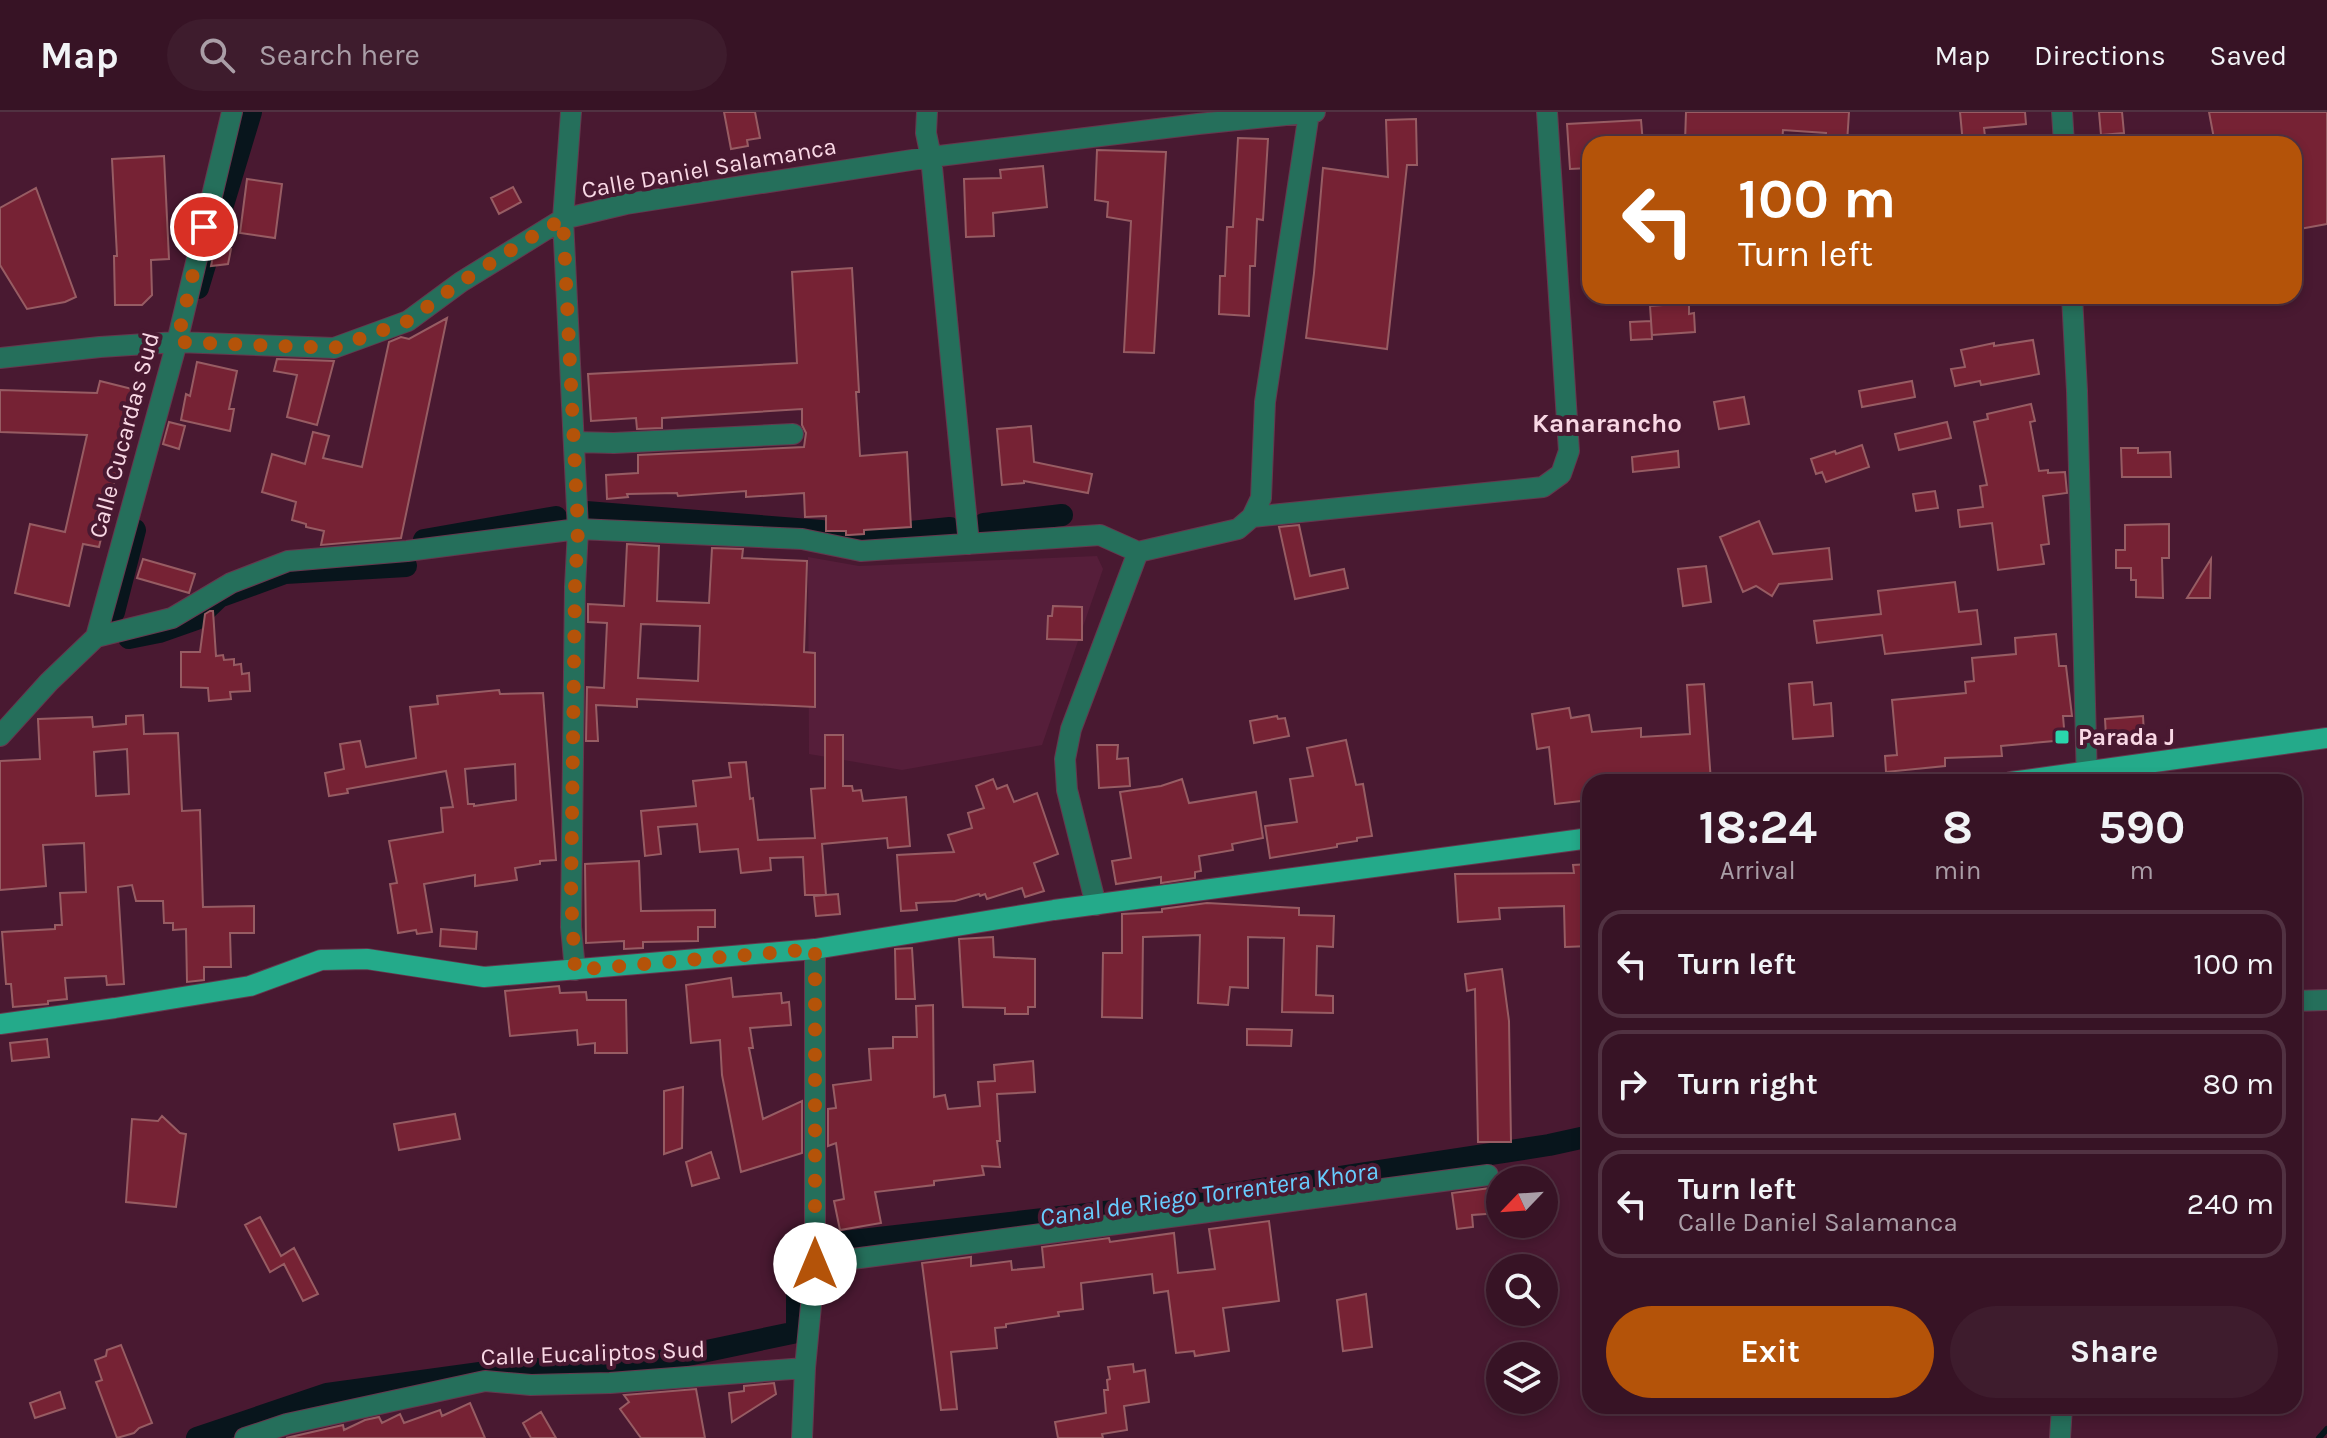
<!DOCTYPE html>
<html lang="en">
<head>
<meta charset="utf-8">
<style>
  :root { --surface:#371325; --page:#3e1c2d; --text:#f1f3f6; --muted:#aa9ea7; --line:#513242; --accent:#b45309 }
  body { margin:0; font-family:Karla,sans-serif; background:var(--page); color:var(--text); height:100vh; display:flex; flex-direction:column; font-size:30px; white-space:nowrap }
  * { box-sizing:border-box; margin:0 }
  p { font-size:26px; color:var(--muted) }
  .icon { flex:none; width:44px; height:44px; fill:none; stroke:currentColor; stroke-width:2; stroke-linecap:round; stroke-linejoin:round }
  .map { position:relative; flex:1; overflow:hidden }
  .details { position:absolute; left:1582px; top:662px; width:720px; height:640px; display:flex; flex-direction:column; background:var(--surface); border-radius:24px; box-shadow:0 4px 12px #0003,0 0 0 2px var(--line) }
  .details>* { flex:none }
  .banner { position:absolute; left:1582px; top:24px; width:720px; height:168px; border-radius:24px; box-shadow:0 4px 12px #0003,0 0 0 2px var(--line); background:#b45309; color:#fff; overflow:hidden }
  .needle { width:52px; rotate:245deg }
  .tools { position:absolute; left:1486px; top:1054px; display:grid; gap:16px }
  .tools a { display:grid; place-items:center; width:72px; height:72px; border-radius:50%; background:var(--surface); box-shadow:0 4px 12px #0003,0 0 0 2px var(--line); font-size:40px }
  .pin { position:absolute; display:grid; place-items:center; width:68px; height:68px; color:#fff; margin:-34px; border:4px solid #fff; border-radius:50%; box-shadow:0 2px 8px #0007 }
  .me { position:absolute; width:88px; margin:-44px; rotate:0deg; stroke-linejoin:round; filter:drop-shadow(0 0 6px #0008) }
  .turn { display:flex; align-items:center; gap:28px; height:168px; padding:0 24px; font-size:36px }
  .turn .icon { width:104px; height:104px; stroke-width:2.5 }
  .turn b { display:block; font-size:56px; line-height:68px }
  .eta { display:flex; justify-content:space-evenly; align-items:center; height:136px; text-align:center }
  .eta b { font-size:48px; font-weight:700; line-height:56px }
  .action { display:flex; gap:16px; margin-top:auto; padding:16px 24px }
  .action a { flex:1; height:92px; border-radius:48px; background:var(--accent); color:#fff; font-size:32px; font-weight:700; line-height:92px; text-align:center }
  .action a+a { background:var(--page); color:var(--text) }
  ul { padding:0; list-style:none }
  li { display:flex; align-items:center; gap:24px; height:108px; margin:0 16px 12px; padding:0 8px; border:4px solid var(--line); border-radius:24px }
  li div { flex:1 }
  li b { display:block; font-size:30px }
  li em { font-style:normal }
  header { display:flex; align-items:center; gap:48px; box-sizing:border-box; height:112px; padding:0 40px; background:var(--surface); border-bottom:2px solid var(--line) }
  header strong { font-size:38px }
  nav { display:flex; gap:44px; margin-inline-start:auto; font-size:28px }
  .search { width:560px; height:72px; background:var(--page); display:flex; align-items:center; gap:20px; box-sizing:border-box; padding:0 28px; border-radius:44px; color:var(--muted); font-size:30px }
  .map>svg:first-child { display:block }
  .built { fill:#561e3a }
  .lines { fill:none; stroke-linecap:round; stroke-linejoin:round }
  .stream { stroke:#08151c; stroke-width:6 }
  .canal { stroke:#08151c; stroke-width:22 }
  .building { fill:#762234; stroke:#975c63; stroke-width:2; fill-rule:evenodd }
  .minor-casing { stroke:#65384e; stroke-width:22 }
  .major-casing { stroke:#65384e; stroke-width:22 }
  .minor { stroke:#256f5b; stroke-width:20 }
  .major { stroke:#24aa8a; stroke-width:20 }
  .route { stroke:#b45309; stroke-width:14; stroke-dasharray:0 25.2 }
  .poi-dot { fill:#2ad5ac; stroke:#491931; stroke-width:3 }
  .labels { text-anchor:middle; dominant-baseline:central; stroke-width:8; stroke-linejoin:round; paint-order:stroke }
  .street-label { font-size:24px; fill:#f9d8e5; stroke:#491931 }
  .poi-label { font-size:24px; font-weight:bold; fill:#f9d8e5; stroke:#491931; text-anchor:start }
  .neighbourhood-label { font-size:26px; font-weight:bold; fill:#f9d8e5; stroke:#491931 }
  .water-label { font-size:26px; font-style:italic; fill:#67cdfe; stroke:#491931 }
</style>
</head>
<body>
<header>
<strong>Map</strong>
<div class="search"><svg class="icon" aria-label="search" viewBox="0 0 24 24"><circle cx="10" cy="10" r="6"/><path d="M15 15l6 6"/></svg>Search here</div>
<nav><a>Map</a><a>Directions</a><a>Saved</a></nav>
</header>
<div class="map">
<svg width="2327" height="1326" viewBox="0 0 2327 1326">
  <rect width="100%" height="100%" fill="#491931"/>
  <path class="built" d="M1097 444 1103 457 1042 633 902 658 809 642 808 445 859 454Z"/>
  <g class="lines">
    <path class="stream" d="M2319 1326 2327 1317"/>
    <path class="canal" d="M198 176 251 0
      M586 400 822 419 861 425 950 416
      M984 412 1062 403
      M424 428 556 405
      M110 505 114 500 135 418
      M129 526 159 520 196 507 219 485 285 461 406 454
      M826 1132 1131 1097 1549 1033 1590 1024
      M197 1326 327 1282 509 1257H621L797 1220V1135L809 1134"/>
  </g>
  <path class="building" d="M724 0H755L760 26 747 28 748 34 731 37Z
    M1686 0H1849L1847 31 1826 30V21L1783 18 1782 32 1685 30Z
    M1960 0H2025L2026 12 1984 16 1986 32H1963Z
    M2099 0H2122L2124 21 2101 23Z
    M2209 0H2327V112L2294 118V32H2215Z
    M1416 7 1417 53H1407L1387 237 1306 226 1314 161 1323 56 1388 65 1386 8Z
    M1641 8 1643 32H1590V56L1570 57 1567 12Z
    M1238 26 1268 27 1263 108 1257 107 1255 154H1250L1249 204 1219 202 1220 164H1225L1227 115H1233Z
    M1097 38 1166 40 1154 241 1124 240 1131 109 1107 105 1108 90 1095 88Z
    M164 44 169 147 151 148 152 183 142 193H115L114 144H117L112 47Z
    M1043 54 1047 95 993 101 994 124 966 125 964 67 1001 66 1000 58Z
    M247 67 282 72 275 126 240 121Z
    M513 75 521 90 499 102 491 86Z
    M36 76 76 185 65 190 27 197 0 153V96Z
    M215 134 231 137 228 152 211 154Z
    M852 156 859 280H856L860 344 907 340 911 415 864 418V422L849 423H846V419H826V404L805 405 804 381 746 385V379L678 384 677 381 627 382 628 385 607 387 606 363 638 361V343L804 335 806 321 802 313V297L662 306V316L637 317 636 306 591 309 588 262 797 251 792 160Z
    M1689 191V202L1694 201 1695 220 1652 223 1650 194Z
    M447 206 401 426 321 433 324 419 306 415V412L292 408 296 390 262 380 272 342 305 352 313 320 329 324 323 346 362 355 389 230 401 225 409 227Z
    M1651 209 1652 227 1631 228 1630 210Z
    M2033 228 2039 262 1981 273 1980 269 1955 274 1951 257 1965 255 1961 238 1994 231V234Z
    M277 247 334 249 317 313 287 305 297 263 274 259Z
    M197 250 237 259 229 297H234L230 319 181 308 186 282 190 284Z
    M100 269 136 278 99 435 83 432 69 494 15 481 30 412 65 420 87 323 0 320V278L97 281Z
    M1912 269 1915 285 1862 295 1859 279Z
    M1744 285 1749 312 1719 317 1714 290Z
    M2031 292 2035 309 2030 310 2039 359 2048 358V361L2065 360 2067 381 2043 384 2049 432 2041 433 2044 452 1998 458 1992 411 1960 415 1958 398 1983 395 1980 374 1987 373 1974 310 1988 307 1987 302Z
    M169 310 185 314 179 337 163 332Z
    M1947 310 1951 326 1899 338 1895 322Z
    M1031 314 1034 350 1092 362 1088 381 1024 369V371L1002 373 997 317Z
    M1862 333 1869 355 1826 370 1822 360 1816 362 1811 347 1835 339 1836 342Z
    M2121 336H2138V341L2170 340 2171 365H2122Z
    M1678 339 1679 355 1633 360 1632 345Z
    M1935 379 1938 396 1916 399 1913 382Z
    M1759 409 1773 442 1829 436 1832 467 1779 472 1772 484 1756 474 1743 480 1720 425Z
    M2169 412V446H2162L2163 486 2136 485V468H2131V456H2116V438H2125V413Z
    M1299 413 1310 464 1344 457 1348 476 1295 487 1279 415Z
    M627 432 659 434 657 489 709 491 712 436 743 437 742 446 807 449 804 540 815 541V595L637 587V595L596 593 598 629H586L587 575 604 576 607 511 588 510V492L624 494ZM641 512 700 514 698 569 638 566Z
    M143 447 195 462 189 481 137 466Z
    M2211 447 2210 486H2187Z
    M1706 454 1711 490 1683 494 1678 457Z
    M1955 470 1959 500 1977 498 1981 532 1885 542 1882 523 1817 531 1814 509 1881 502 1878 479Z
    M1053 494 1082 495V528L1047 527 1048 504H1052Z
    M210 499H213L216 544 223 543 224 548 234 547V553L241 552 242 562 249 561 250 579 230 580 231 587 209 589 208 576 181 575V540H200L205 502Z
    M2056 522 2059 554H2066L2072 604H2063L2065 628 2001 634 2002 644 1945 646V654L1886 660 1885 644 1897 643 1892 588 1966 581 1965 570 1974 569 1972 546 2016 542 2015 526Z
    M1812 570 1814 593 1831 591 1833 624 1793 627 1789 572Z
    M1704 572 1711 670H1590V688L1555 692 1549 635 1537 637 1532 602 1569 596 1571 606 1589 603 1592 620 1641 616V625L1690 622 1687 573Z
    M499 578 500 582 543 581 556 748 540 749V752L515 756 517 768 475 774V763L424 772 432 820 417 822 416 818 398 821 390 772 397 771 389 729 443 720 441 696 453 695 446 659 347 677 348 681 329 684 325 661 344 657 340 632 360 629 366 655 416 646 410 595 438 592 437 584ZM515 652 516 688 474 694V692H468L465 657Z
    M143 603 144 622 178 621 182 699 200 698 203 795 254 794V821H230L231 855H204V868L187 870 186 817 173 818V811H164L163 789H136L132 773 118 775 124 872 107 873 106 864 65 866 67 887 48 889V892L13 895 11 872H6L2 820 55 817V813H62L60 781 86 780 84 731 43 733 46 774 0 778V649L40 647 38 607 92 605 93 615 126 612V604ZM127 637 129 682 96 684 94 640Z
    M1277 604 1278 607 1285 606 1289 624 1254 631 1250 609Z
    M2143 604 2144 622 2106 624 2105 607Z
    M825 623H843V674H852L853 679 861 678 863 689 906 685 910 734 888 736 887 726 822 732 826 783H805L803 745 770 746 771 758 741 761 738 737 700 740 697 712 658 715 661 742 645 744 641 699 696 694 693 669 731 665 729 651 746 650 750 687 753 686 758 728 815 726 811 677 825 676Z
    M1346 628 1356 673 1363 672 1372 724 1357 726V729L1337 732V735L1270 746 1265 714 1297 710 1290 667 1313 664 1307 636Z
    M1097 633H1118L1117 647 1128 646 1130 674 1099 676Z
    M993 667 997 677 1007 673 1014 690 1037 681 1058 742 1034 751 1044 779 1025 785 1022 776 987 787 985 782 980 784 979 782 955 789 916 791 917 798 901 799 897 743 954 740 948 723 972 716 968 701 984 696 976 674Z
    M1182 667 1189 691 1256 680 1263 726 1232 732 1233 738 1199 744 1201 759 1195 760V766L1161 771V765L1116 772 1112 749 1131 746 1120 680 1161 674Z
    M639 749 641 799 715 798V815H698V829L643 830V836L624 837V829L586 831 585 752Z
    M1590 752V834L1565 835 1564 794 1499 796 1500 807 1458 810 1455 762 1574 761 1573 753Z
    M838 782 840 802 816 804 814 784Z
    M1207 791 1299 796V803L1334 804 1333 835 1317 834 1316 883 1333 884V901L1282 900 1284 826 1248 825V876L1230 875 1228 893 1198 891 1200 823 1143 825 1142 906 1102 905 1103 841H1122V802L1162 800V797Z
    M441 817 477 820 476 837 440 834Z
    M993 825 994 845 1035 847V895H1028V902H1005V896L963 895 959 827Z
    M912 836 915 887H896L895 837Z
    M1502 857 1509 909 1511 1030H1478L1475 877 1467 879 1465 862Z
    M731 866 733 885 781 881 782 891 789 890 791 913 750 916 753 936H749L763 1007 802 989V1041L741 1060 722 963 720 928 691 931 686 873Z
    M559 874 560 881 586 880 587 888H626L627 941H595V931L578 933 577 918 510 924 505 879Z
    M933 893 934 985 945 983 948 997 980 994 978 970 995 969 994 953 1033 949 1035 980 997 982 1000 1029H997L1000 1055 982 1054 984 1063 934 1069V1073L875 1080 881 1111 840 1118 834 1089 844 1087 836 1031 828 1034V997L836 996 833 973 871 968 869 937 893 936V925H917L916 894Z
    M1247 917 1292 918 1291 934 1247 933Z
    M47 927 49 945 12 949 10 931Z
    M683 975 682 1036 664 1042V979Z
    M455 1002 460 1027 399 1038 394 1012Z
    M162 1004 180 1021 186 1022 176 1095 126 1090 132 1007 158 1009Z
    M711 1040 719 1066 692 1074 686 1050Z
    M1500 1068V1101L1472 1103 1473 1115 1457 1117 1452 1081 1490 1076Z
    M260 1105 281 1144 294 1136 318 1182 303 1189 284 1152 270 1160 245 1113Z
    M1269 1109 1279 1189 1223 1196 1229 1239 1195 1244 1194 1239 1176 1241 1168 1179 1154 1181 1152 1162 1081 1171 1083 1197 1058 1200 1059 1204 1006 1212V1215L995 1216 997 1236 951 1240 957 1297 941 1298 922 1151 971 1145V1154L1011 1149 1012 1158 1044 1155 1042 1135 1109 1126 1110 1130 1174 1121 1178 1161 1215 1157 1209 1117Z
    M1366 1182 1372 1235 1343 1239 1337 1188Z
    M121 1233 152 1311 139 1316 134 1321 117 1326 96 1270 102 1268 95 1248 106 1244 107 1238Z
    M1133 1252 1134 1260 1145 1258 1149 1290 1124 1294 1127 1318 1102 1322 1103 1326H1058L1055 1310 1106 1301 1104 1278H1108L1107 1268 1110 1267 1108 1255Z
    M774 1271 776 1282 732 1310 729 1281 744 1279V1274Z
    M696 1277 705 1326H641L620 1297 629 1290 624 1283Z
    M60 1280 65 1296 35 1306 30 1291Z
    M470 1291 485 1326H286L343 1313 344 1318 365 1308 379 1305 382 1311 400 1302 404 1311 440 1298 442 1304Z
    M541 1300 556 1326H531L523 1311Z"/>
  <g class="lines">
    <g class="minor-casing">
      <path id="minor" d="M571 0 563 107 578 417 575 475 571 815 575 858
        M927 0 926 21 931 45 969 432
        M2062 0 2064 32
        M2072 184 2077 279 2087 670
        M0 246 100 235 177 230 334 236 408 209 461 170 563 107 626 92 931 45 1198 12 1315 0
        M574 330 614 331 793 322
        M1252 405 1543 375 1561 362 1569 339 1547 0
        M96 525 172 506 231 471 288 449 407 439 578 417 802 427 861 439 1100 423 1138 440 1238 417 1252 405 1261 386 1265 290 1309 1
        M0 624 49 570 96 525 177 230 232 0
        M1096 793 1067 678 1065 647 1071 617 1138 440
        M2294 889 2327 888
        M815 1152 1488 1063
        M245 1326 287 1312 485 1269 531 1273 610 1271 805 1256
        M802 1326 805 1256 815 1152V837
        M2060 1326 2062 1294"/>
    </g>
    <g class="major-casing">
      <path id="major" d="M2011 670 2327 626
        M0 912 115 896 250 874 321 848 367 847 484 865 815 837 1054 798 1590 726"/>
    </g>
    <use href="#minor" class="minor"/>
    <use href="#major" class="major"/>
  </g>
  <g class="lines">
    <path class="route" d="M204 115 177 230 334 236 408 209 461 170 530 126 563 107 578 417 575 475 571 784 575 858 815 837V1152"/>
  </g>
  <rect class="poi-dot" x="2054" y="617" width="16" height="16" rx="4"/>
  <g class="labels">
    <g class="street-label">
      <text transform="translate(709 56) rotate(-10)">Calle Daniel Salamanca</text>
      <text transform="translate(124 323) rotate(-75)">Calle Cucardas Sud</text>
      <text transform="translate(593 1241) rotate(-2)">Calle Eucaliptos Sud</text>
    </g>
    <g class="poi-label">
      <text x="2078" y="625">Parada J</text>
    </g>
    <g class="neighbourhood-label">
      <text x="1607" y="311">Kanarancho</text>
    </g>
    <g class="water-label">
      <text transform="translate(1209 1082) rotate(-8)">Canal de Riego Torrentera Khora</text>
    </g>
  </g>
</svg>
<div class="tools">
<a><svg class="needle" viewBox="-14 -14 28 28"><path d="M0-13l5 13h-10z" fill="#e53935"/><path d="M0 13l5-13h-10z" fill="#aa9ea7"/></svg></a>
<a><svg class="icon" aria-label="search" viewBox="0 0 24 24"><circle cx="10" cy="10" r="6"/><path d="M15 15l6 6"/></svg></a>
<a><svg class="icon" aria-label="layers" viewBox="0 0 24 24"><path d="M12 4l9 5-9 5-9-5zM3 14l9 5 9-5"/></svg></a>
</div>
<div class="pin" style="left:204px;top:115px;background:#d93025"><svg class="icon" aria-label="arrive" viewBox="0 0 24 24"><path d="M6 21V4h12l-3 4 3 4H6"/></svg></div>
<svg class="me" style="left:815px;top:1152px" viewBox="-20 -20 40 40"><circle r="19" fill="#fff"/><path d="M0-13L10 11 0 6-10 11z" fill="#b45309"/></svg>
<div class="banner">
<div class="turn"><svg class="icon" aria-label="left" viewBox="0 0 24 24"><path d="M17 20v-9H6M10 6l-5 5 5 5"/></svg><div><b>100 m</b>Turn left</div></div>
</div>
<section class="details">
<div class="eta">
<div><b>18:24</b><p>Arrival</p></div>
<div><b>8</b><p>min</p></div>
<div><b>590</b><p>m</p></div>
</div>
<ul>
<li><svg class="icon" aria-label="left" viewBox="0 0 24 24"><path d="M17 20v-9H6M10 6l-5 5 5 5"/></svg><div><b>Turn left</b></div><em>100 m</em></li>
<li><svg class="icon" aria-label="right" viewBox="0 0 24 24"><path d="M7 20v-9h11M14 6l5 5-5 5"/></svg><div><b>Turn right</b></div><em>80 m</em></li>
<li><svg class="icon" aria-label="left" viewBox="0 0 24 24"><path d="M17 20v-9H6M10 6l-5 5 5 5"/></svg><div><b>Turn left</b><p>Calle Daniel Salamanca</p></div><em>240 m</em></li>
</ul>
<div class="action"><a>Exit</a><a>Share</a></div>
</section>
</div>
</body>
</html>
